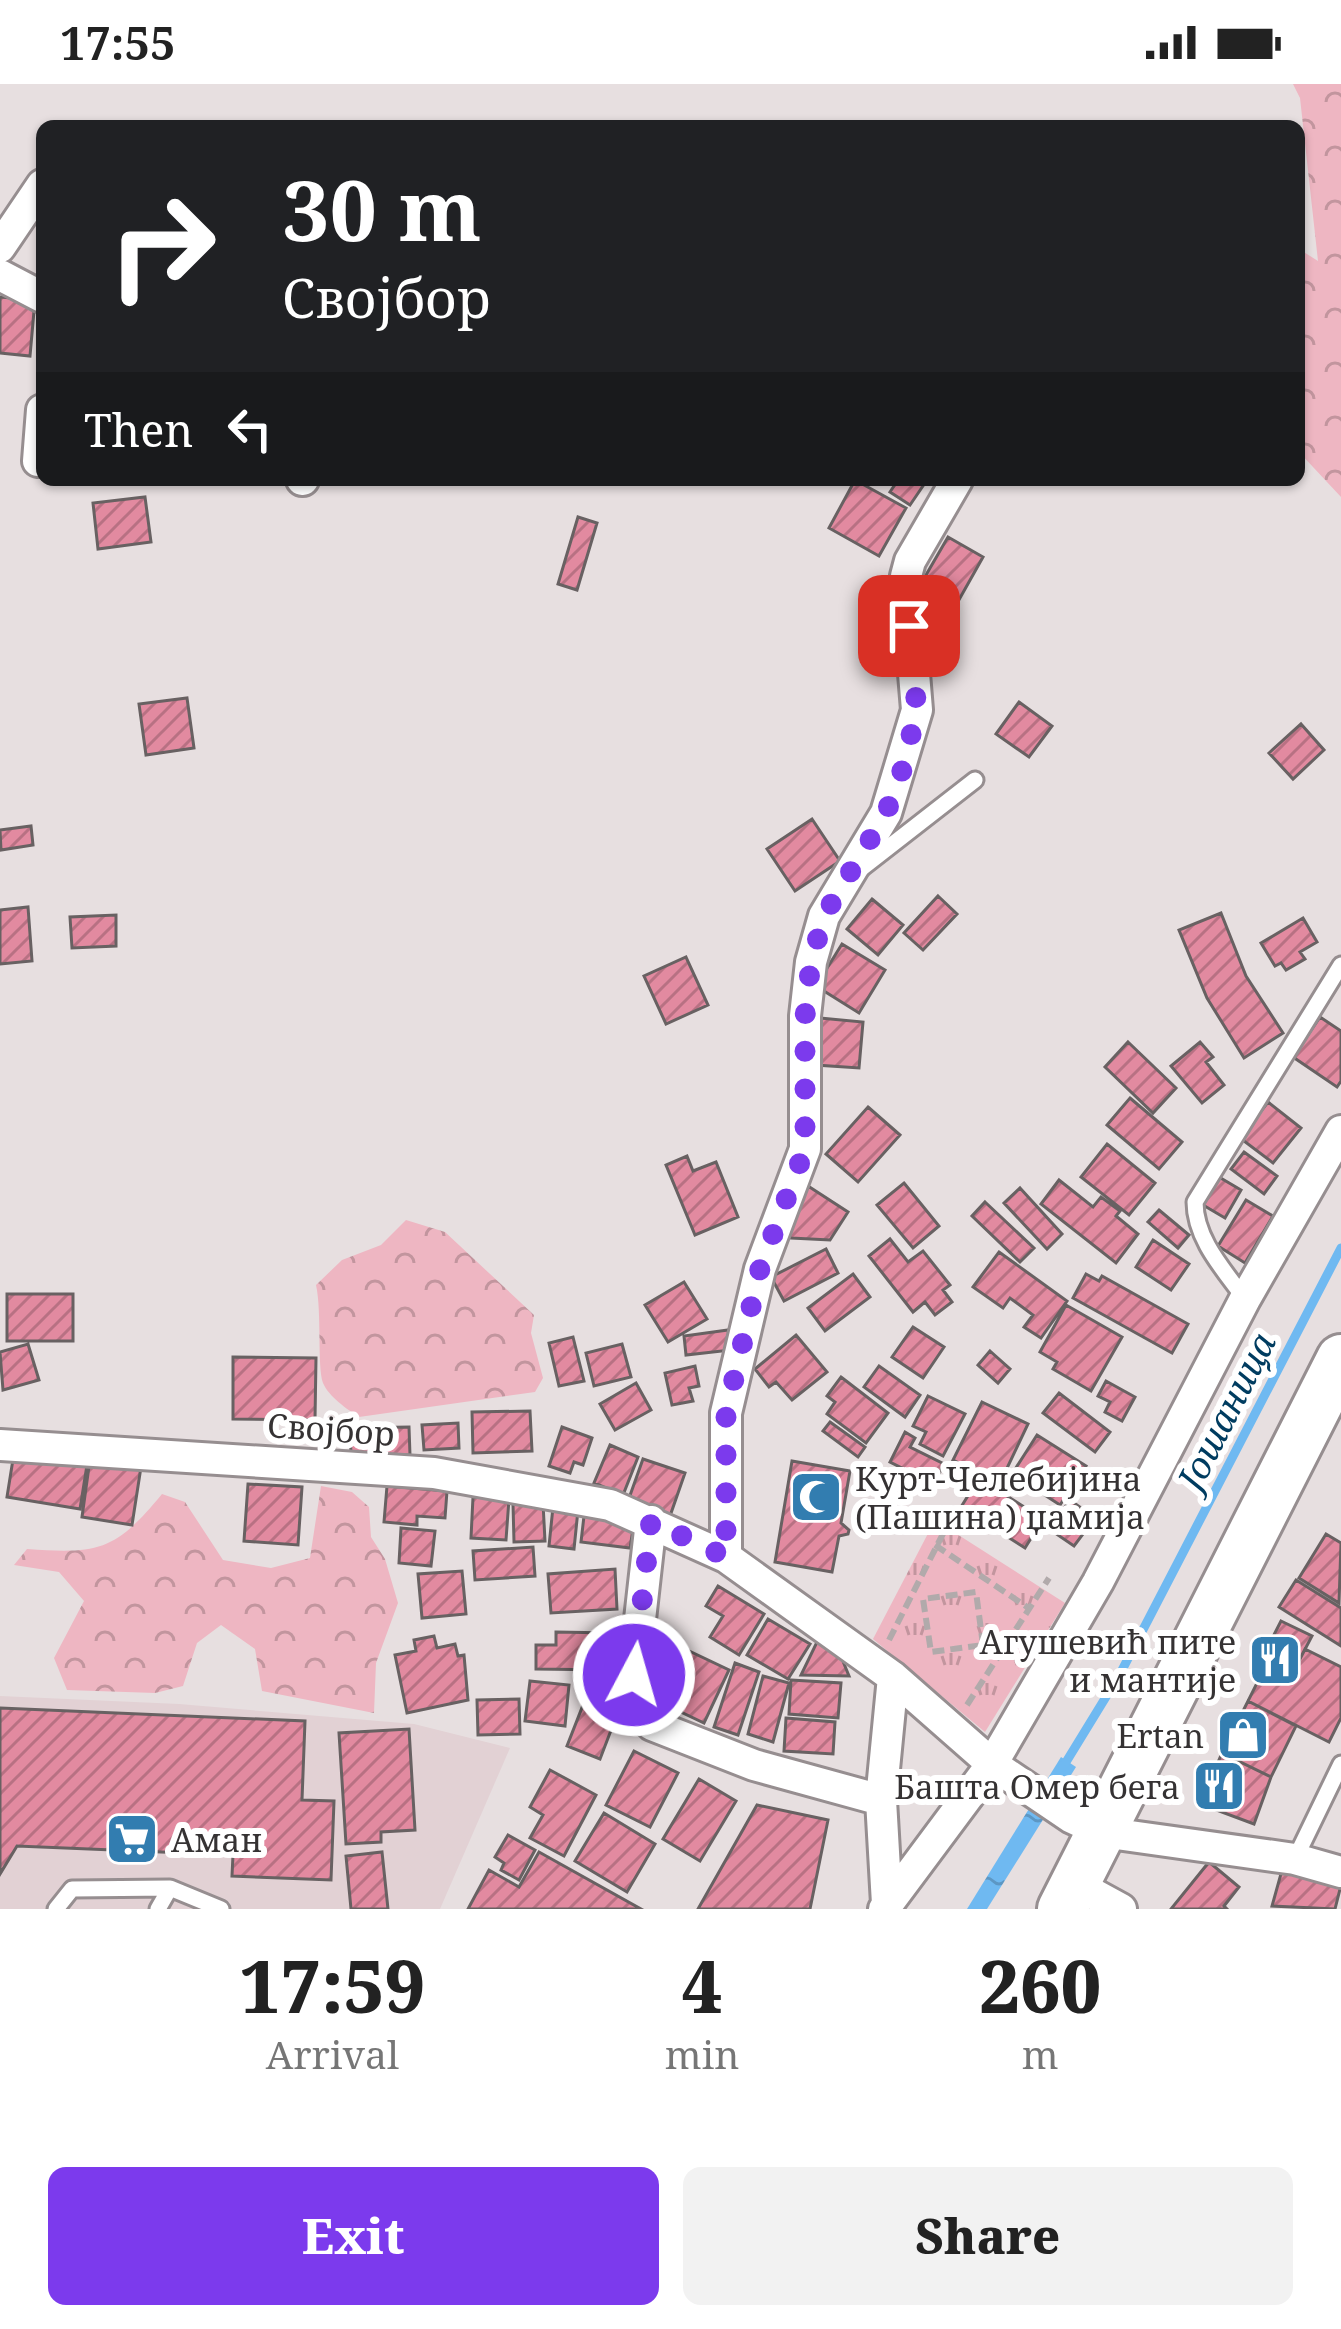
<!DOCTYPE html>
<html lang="en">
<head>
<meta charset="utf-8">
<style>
  :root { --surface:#fff; --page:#f2f2f2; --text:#222; --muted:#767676; --accent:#7c3aed }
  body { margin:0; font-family:"Noto Serif",serif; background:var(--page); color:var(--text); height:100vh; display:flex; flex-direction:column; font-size:45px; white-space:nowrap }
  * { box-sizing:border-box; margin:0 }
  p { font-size:39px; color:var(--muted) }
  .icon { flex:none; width:66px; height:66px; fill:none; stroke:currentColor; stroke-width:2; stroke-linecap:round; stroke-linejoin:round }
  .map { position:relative; height:1825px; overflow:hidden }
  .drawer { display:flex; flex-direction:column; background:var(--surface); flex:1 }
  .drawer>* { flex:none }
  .hud { position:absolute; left:36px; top:36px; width:1269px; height:366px; border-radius:18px; box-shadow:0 3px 9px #0004; background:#202124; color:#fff; overflow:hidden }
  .pin { position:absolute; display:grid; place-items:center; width:102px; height:102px; color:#fff; margin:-51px; border-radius:24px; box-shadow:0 6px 18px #0006 }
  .me { position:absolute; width:132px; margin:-66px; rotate:6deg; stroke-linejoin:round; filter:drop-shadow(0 0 9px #0008) }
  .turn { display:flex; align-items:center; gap:42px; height:252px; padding:0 48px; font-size:54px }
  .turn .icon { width:156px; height:156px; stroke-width:2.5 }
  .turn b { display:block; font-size:84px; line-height:102px }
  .then { display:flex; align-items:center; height:114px; padding:0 48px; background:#0003; gap:24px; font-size:45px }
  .eta { display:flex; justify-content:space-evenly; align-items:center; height:204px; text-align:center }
  .eta b { font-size:72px; font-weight:800; line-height:84px }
  .button { display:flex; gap:24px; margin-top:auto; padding:24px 48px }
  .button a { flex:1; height:138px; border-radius:18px; background:var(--accent); color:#fff; font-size:48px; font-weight:800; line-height:138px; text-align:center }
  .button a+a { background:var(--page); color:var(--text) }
  .status { display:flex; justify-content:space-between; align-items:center; height:84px; padding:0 60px; background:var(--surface); direction:ltr }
  .status svg { height:33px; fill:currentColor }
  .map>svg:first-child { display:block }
  .built { fill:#e2d1d4 }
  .forest { fill:url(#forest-crowns) }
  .park { fill:url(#park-tufts) }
  .water { fill:url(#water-ripples) }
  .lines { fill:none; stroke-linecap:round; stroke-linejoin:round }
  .stream { stroke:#6fb9f1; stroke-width:9 }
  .building { fill:url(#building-hatch); stroke:#686162; stroke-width:3 }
  .service-casing { stroke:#968e90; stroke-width:21 }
  .minor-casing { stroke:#968e90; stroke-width:36 }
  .primary-casing { stroke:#968e90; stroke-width:54 }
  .path { stroke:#b1aaab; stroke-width:6; stroke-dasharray:12 6; stroke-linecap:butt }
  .service { stroke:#fff; stroke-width:15 }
  .minor { stroke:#fff; stroke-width:30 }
  .primary { stroke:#fff; stroke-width:48 }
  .route { stroke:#7c3aed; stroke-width:21; stroke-dasharray:0 37.8 }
  .labels { text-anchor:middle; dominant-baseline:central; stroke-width:12; stroke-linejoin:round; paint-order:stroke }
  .street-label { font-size:33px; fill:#353233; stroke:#fff }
  .poi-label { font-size:33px; fill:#353233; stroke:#fff; text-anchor:end }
  .water-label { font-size:36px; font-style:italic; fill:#003c60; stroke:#fff }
</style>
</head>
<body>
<div class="status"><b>17:55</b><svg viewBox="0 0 49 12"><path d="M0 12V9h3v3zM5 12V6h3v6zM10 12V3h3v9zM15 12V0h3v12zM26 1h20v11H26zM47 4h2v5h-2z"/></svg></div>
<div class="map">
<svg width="1341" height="1825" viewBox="0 0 1341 1825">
  <defs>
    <pattern id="forest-crowns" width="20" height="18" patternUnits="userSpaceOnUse" patternTransform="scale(3)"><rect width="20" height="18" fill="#eeb6c2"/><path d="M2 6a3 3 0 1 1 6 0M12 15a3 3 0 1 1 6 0" fill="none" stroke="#c2959e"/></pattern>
    <pattern id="park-tufts" width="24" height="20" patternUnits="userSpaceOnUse" patternTransform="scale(3)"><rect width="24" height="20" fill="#eeb6c2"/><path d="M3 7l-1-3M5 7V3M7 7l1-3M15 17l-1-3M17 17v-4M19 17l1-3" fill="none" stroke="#c2959e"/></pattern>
    <pattern id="water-ripples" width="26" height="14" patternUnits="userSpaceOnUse" patternTransform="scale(3)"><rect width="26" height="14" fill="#6fb9f1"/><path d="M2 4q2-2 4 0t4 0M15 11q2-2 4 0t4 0" fill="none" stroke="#5c97c4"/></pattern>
    <pattern id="building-hatch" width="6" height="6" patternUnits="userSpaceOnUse" patternTransform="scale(3)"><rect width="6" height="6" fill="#e28aa0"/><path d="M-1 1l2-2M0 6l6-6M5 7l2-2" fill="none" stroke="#b87183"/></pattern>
  </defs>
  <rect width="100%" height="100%" fill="#e7dfe0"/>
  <path class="built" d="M0 1612 179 1620 414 1640 510 1664 440 1825H0Z"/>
  <path class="forest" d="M1293 0H1341V413L1299 368V165L1318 177 1300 14Z
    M406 1136 445 1148 534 1231 531 1249 543 1294 535 1308 359 1333C347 1325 329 1313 323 1299 317 1282 322 1228 316 1201L342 1176 381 1161Z
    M321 1402 352 1408 369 1423 371 1453 385 1475 398 1519 376 1579 374 1629 262 1607 255 1565 221 1541 197 1559 183 1602 155 1609 67 1606 54 1574 84 1517 59 1488 14 1481 27 1465C99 1470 115 1467 162 1410L185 1418 223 1476 271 1484 310 1474Z"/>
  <path class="park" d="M935 1436 1065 1519 985 1648 873 1555Z"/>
  <path class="water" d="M1061 1673 1076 1683 987 1825H967Z"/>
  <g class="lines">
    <path class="stream" d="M1063 1683 1120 1590 1341 1164"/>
  </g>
  <path class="building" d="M0 213 35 216 30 272 0 269Z
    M855 396 906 424 879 472 829 444Z
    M898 396H927L910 421 890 408Z
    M145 413 151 458 98 465 93 419Z
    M578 433 597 439 577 506 558 500Z
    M948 453 983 473 951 530 915 510Z
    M187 614 194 664 146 671 139 620Z
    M1019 618 1052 642 1029 673 996 650Z
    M1301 640 1324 666 1293 695 1269 669Z
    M812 735 840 777 795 807 767 765Z
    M31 742 33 761 1 766 0 746Z
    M938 812 957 830 923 866 904 849Z
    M872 815 903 841 878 871 847 845Z
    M28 823 32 877 0 880V826Z
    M1221 829 1246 892 1283 949 1244 974 1207 914 1179 846Z
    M116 831V862L72 864 70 833Z
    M1303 834 1317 858 1300 868 1305 875 1286 886 1281 879 1275 882 1261 859Z
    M842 860 885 886 859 929 816 902Z
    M686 873 708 921 666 940 644 892Z
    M1320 933 1341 947V997L1337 1003 1293 973Z
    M820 934 863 938 859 984 816 981Z
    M1128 958 1176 1004 1153 1029 1105 983Z
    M1200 958 1213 973 1206 978 1224 1001 1202 1019 1171 982Z
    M1130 1014 1182 1058 1159 1085 1107 1041Z
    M1268 1018 1301 1044 1273 1079 1240 1054Z
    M868 1023 900 1051 858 1098 826 1070Z
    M1107 1060 1155 1099 1129 1131 1081 1093Z
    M1244 1068 1277 1092 1264 1110 1231 1085Z
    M687 1072 693 1087 716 1078 738 1133 695 1151 666 1081Z
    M1219 1093 1241 1106 1225 1134 1203 1121Z
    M1059 1096 1093 1123 1101 1113 1120 1127 1116 1132 1138 1150 1116 1179 1041 1120Z
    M904 1099 939 1142 913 1164 877 1121Z
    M808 1102 848 1128 830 1156 791 1154 780 1147Z
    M1020 1104 1062 1150 1047 1165 1004 1119Z
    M1246 1116 1273 1132 1245 1179 1218 1162Z
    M985 1118 1034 1164 1020 1178 972 1132Z
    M1159 1126 1189 1151 1178 1164 1148 1138Z
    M890 1155 908 1178 923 1167 950 1201 943 1206 952 1218 935 1231 925 1218 913 1228 869 1172Z
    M1153 1156 1189 1180 1171 1206 1136 1183Z
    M826 1165 838 1189 784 1217 771 1193Z
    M999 1168 1067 1217 1041 1254 1024 1243 1033 1231 1010 1214 1003 1224 973 1203Z
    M853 1190 870 1213 825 1247 808 1224Z
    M1086 1190 1099 1197 1102 1192 1188 1240 1172 1269 1073 1214Z
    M684 1198 707 1235 668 1258 645 1221Z
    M7 1210H73V1257H7Z
    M1066 1221 1122 1253 1091 1307 1053 1285 1057 1278 1040 1268Z
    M913 1243 944 1263 923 1294 892 1273Z
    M728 1246 731 1266 686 1271 684 1252Z
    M796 1251 827 1288 792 1316 776 1298 769 1303 755 1285Z
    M573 1253 584 1297 559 1302 549 1259Z
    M28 1260 39 1296 3 1306 0 1268Z
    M622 1260 631 1293 594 1302 586 1269Z
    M990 1267 1010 1285 998 1299 978 1281Z
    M233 1273 316 1274 315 1336 233 1335Z
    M695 1282 699 1302 689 1304 693 1317 672 1321 665 1289Z
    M879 1282 920 1311 905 1333 864 1303Z
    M841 1293 888 1329 866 1359 827 1330 835 1318 827 1312Z
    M1106 1297 1135 1313 1122 1337 1105 1328 1110 1318 1098 1312Z
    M636 1299 651 1326 615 1346 600 1320Z
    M1059 1309 1110 1348 1095 1368 1043 1329Z
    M928 1312 965 1330 943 1372 920 1360 926 1348 913 1342Z
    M982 1318 1028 1340 1000 1399 953 1376Z
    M530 1327 532 1367 473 1369 472 1328Z
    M830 1338 865 1363 858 1373 823 1347Z
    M458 1339 459 1364 424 1366 422 1341Z
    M409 1343 410 1371H351L350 1344Z
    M562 1343 592 1354 583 1381 574 1378 570 1389 549 1382Z
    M905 1348 915 1354 910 1363 944 1380 934 1400 890 1378Z
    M1037 1351 1086 1382 1060 1421 1012 1390Z
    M610 1361 638 1373 623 1411 594 1399Z
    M14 1369 87 1381 80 1425 7 1413Z
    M90 1375 141 1383 132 1441 82 1433Z
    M643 1375 685 1389 670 1432 628 1417Z
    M792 1377 850 1387 841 1439 849 1446 848 1450 839 1452 832 1488 775 1478Z
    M979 1394 1043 1435 1025 1464 961 1423Z
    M248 1400 302 1403 298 1461 244 1457Z
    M387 1402 447 1407 445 1434 417 1432V1441L384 1438Z
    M473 1413 509 1415 506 1456 471 1454Z
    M1070 1416 1095 1434 1074 1462 1049 1445Z
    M543 1419 545 1457 514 1458 513 1420Z
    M553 1423 578 1426 574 1465 549 1462Z
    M584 1432 634 1439 630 1464 581 1458Z
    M401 1444 435 1447 431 1482 399 1479Z
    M1326 1450 1341 1459 1339 1519 1299 1494Z
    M533 1463 535 1492 475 1496 473 1467Z
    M615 1485 617 1525 551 1529 548 1490Z
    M462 1487 466 1530 422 1534 418 1490Z
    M1296 1496 1341 1524V1562L1279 1523Z
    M718 1502 764 1530 739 1571 710 1553 723 1532 706 1522Z
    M768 1535 810 1560 788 1595 747 1571Z
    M1281 1537 1312 1552 1288 1598 1258 1582Z
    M556 1548 611 1549 610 1586 536 1585V1561H556Z
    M434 1552 437 1564 455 1560 458 1572 464 1571 468 1616 407 1629 395 1571 416 1567 414 1556Z
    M817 1558 840 1570 849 1592 801 1591Z
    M685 1565 729 1586 704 1639 660 1618Z
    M1305 1565 1341 1583V1634L1329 1658 1248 1617 1264 1585 1288 1598Z
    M735 1579 759 1588 738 1651 714 1643Z
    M763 1592 789 1599 773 1658 748 1650Z
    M791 1596 841 1599 838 1634 789 1630Z
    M530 1597 569 1601 565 1642 525 1637Z
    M519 1615 520 1650 478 1651 477 1616Z
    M585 1616 618 1628 600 1675 567 1662Z
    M1248 1617 1296 1642 1271 1693 1222 1669Z
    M0 1624 305 1637 302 1716 334 1717 331 1796 232 1792 233 1771 17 1762 0 1790Z
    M786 1634 835 1638 833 1670 784 1667Z
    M409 1645 415 1746 381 1748V1758L346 1760 339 1649Z
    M634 1667 678 1689 650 1743 606 1721Z
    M1222 1669 1271 1693 1254 1740 1200 1720Z
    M550 1686 596 1711 564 1772 530 1754 543 1731 530 1723Z
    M699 1695 736 1717 700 1777 663 1755Z
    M757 1721 828 1736 810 1825H698Z
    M604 1729 655 1760 627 1808 575 1777Z
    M508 1751 535 1766 519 1796 501 1786 504 1779 495 1773Z
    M382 1768 388 1825H351L346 1772Z
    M539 1768 641 1825H468L489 1786 519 1803Z
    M1209 1778 1239 1803 1224 1822 1227 1825H1171Z
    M1282 1786 1341 1801 1335 1825 1272 1822Z"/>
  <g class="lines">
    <g class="service-casing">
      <path id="service" d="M862 784 975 696
        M1245 1215C1224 1186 1195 1155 1195 1118L1341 881
        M1295 1775 1341 1680
        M170 1804 221 1825
        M56 1825 72 1805 170 1804 158 1825"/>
    </g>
    <g class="minor-casing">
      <path id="minor" d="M0 163 42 101
        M0 191 42 213
        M38 377 42 326
        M302 396H303
        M0 1361 434 1389 610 1421 726 1473 893 1593 992 1680 1072 1734 1102 1748 1295 1775 1341 1788
        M651 1437 631 1616 652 1641 754 1681 881 1716
        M726 1473V1329L760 1185 805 1065V932L811 878 824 832 886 729 917 626 906 492 910 477 957 396
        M1077 1801 1121 1825
        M887 1820 881 1716 893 1593
        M884 1825 992 1680 1098 1498 1245 1215 1341 1047"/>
    </g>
    <g class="primary-casing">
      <path id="primary" d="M1062 1825 1341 1275"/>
    </g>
    <path class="path" d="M935 1461 1030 1525
      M889 1556 952 1432
      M983 1561 976 1508 923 1515 931 1568 983 1561 1001 1569
      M967 1621 1049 1494"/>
    <use href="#service" class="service"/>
    <use href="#minor" class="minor"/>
    <use href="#primary" class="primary"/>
  </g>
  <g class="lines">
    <path class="route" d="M634 1591 651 1437 726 1473V1329L760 1185 805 1065V932L811 878 824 832 886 729 903 684 917 626 909 542"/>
  </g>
  <defs>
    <g id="mosque-square" transform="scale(2.7)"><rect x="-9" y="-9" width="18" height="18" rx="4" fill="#327db0" stroke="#fff"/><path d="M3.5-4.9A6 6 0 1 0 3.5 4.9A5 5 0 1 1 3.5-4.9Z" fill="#fff"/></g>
    <g id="restaurant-square" transform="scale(2.7)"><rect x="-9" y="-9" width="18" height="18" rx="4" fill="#327db0" stroke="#fff"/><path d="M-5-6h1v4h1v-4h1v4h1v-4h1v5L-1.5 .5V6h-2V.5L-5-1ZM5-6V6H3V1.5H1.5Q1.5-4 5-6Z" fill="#fff"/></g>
    <g id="shop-square" transform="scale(2.7)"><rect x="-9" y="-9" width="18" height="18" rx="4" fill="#327db0" stroke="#fff"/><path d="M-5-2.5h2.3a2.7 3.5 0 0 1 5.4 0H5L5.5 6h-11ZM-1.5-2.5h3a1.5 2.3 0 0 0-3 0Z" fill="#fff"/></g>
    <g id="supermarket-square" transform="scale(2.7)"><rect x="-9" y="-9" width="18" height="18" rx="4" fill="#327db0" stroke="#fff"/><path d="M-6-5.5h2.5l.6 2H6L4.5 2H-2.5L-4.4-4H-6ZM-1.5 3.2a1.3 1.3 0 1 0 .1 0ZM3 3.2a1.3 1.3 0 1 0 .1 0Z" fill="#fff"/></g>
  </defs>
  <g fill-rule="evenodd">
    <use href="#mosque-square" x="816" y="1413"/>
    <use href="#restaurant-square" x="1275" y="1576"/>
    <use href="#shop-square" x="1243" y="1651"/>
    <use href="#restaurant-square" x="1219" y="1702"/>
    <use href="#supermarket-square" x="132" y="1755"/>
  </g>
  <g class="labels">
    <g class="street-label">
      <text transform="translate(331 1345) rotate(4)">Својбор</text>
    </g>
    <g class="poi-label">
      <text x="855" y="1394" text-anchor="start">Курт-Челебијина<tspan x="855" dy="38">(Пашина) џамија</tspan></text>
      <text x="1236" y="1557">Агушевић пите<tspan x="1236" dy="38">и мантије</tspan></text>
      <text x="1204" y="1651">Ertan</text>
      <text x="1180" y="1702">Башта Омер бега</text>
      <text x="171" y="1755" text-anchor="start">Аман</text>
    </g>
    <g class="water-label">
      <text transform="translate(1226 1327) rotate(-63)">Јошаница</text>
    </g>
  </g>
</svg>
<div class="pin" style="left:909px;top:542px;background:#d93025"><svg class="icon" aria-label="arrive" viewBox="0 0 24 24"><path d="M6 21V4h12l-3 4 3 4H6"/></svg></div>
<svg class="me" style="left:634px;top:1591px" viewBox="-20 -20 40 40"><circle r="17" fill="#7c3aed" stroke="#fff" stroke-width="3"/><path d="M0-11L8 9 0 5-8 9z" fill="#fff"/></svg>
<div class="hud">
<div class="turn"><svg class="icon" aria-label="right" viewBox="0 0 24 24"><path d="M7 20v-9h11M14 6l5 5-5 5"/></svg><div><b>30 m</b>Својбор</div></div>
<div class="then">Then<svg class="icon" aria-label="left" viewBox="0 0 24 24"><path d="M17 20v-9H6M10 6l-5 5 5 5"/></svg></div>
</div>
</div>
<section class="drawer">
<div class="eta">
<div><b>17:59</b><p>Arrival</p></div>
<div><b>4</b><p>min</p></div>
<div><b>260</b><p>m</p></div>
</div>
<div class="button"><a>Exit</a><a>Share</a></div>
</section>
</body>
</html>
